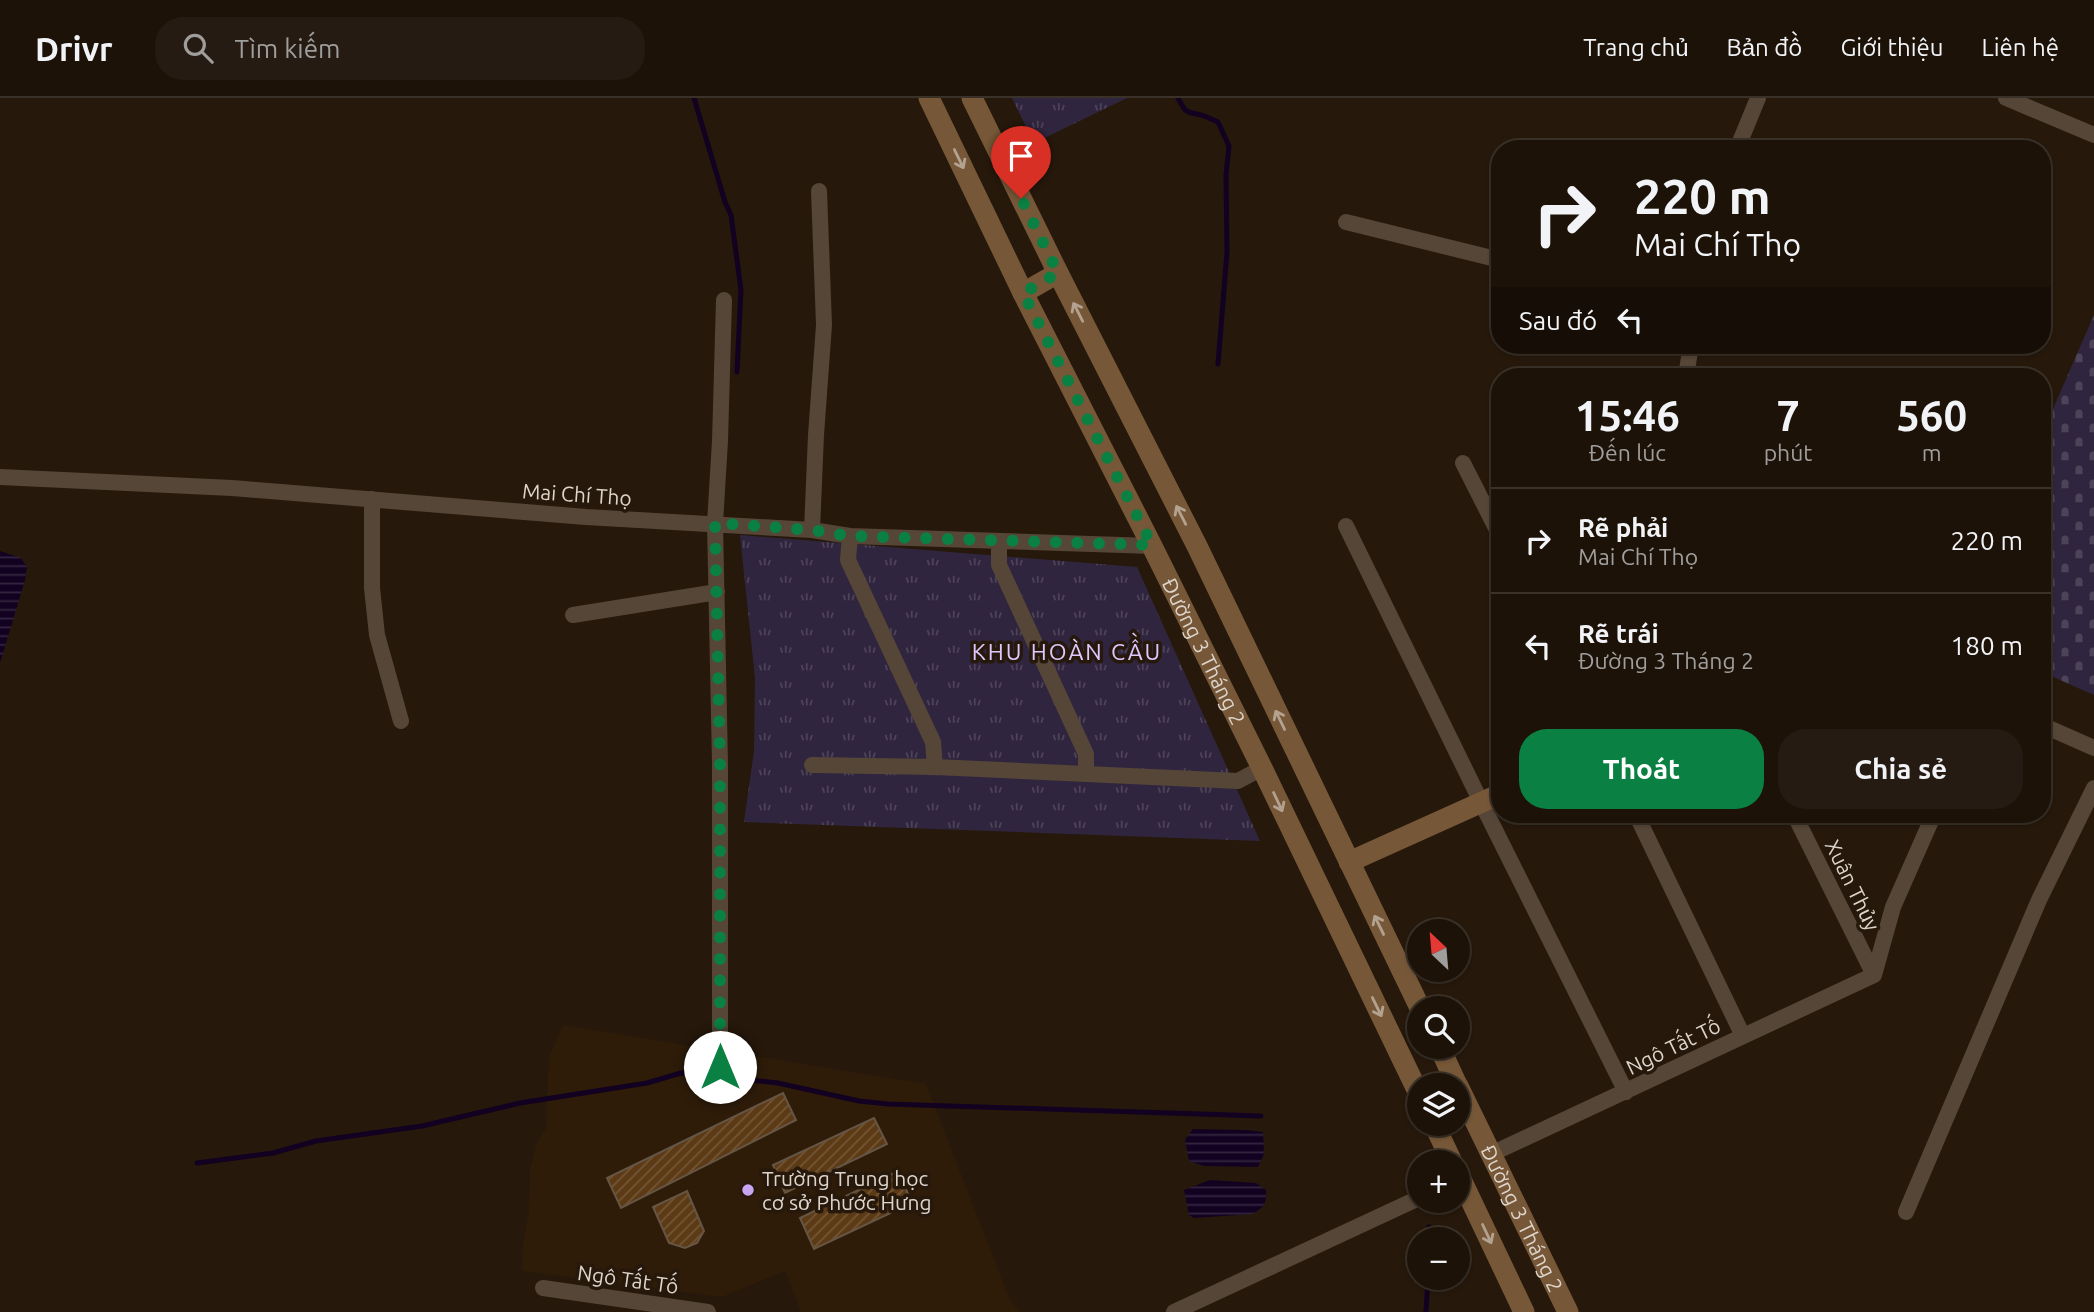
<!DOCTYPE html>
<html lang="vi">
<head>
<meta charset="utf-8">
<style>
	body { margin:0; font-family:Ubuntu,sans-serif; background:#251b12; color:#f1f3f6; height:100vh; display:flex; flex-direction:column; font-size:26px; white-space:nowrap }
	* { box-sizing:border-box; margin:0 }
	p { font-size:23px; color:#a09e9c }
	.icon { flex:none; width:38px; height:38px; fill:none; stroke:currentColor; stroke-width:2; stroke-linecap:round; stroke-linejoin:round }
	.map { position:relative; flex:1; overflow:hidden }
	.details { position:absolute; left:1491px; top:270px; width:560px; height:455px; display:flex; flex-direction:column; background:#1c1208; border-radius:28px; box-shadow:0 2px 5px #0004,0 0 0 2px #3a3229 }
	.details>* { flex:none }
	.guide { position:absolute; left:1491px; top:42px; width:560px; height:214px; border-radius:28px; box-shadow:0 2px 5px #0004,0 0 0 2px #3a3229; background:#1c1208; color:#f1f3f6; overflow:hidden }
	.needle { width:46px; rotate:334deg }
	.tools { position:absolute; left:1407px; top:821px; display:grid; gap:14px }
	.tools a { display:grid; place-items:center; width:63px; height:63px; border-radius:50%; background:#1c1208; box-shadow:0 2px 5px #0004,0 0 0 2px #3a3229; font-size:35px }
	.pin { position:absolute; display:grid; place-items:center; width:60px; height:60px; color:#fff; margin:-72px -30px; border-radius:50% 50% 50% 0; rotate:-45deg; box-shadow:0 0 7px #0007 }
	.pin .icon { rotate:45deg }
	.me { position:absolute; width:77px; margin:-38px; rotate:0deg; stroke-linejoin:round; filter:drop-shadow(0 0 5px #0008) }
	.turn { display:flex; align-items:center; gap:24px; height:147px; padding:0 28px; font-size:32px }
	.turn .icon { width:91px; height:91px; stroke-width:2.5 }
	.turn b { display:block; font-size:49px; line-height:60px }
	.then { display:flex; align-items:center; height:66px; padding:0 28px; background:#0003; gap:14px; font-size:26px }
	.eta { display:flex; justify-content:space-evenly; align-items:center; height:119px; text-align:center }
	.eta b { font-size:42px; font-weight:700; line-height:49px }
	.button { display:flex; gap:14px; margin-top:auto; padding:14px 28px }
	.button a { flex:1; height:80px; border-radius:28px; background:#0b8043; color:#fff; font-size:28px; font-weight:700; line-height:80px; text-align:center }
	.button a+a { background:#251b12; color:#f1f3f6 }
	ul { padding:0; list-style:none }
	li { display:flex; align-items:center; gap:21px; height:105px; padding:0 28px; border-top:2px solid #3a3229 }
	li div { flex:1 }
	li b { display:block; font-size:26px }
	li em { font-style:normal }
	header { display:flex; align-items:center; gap:42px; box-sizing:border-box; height:98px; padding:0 35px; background:#1c1208; border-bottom:2px solid #3a3229 }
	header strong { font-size:33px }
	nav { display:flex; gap:38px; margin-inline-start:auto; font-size:24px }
	.search { width:490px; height:63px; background:#251b12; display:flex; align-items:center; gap:18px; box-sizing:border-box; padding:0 24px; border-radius:28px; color:#a09e9c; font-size:26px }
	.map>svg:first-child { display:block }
	.built { fill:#2e1c09 }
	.grass { fill:url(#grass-tufts) }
	.cemetery { fill:url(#cemetery-stones) }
	.water { fill:url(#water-rules) }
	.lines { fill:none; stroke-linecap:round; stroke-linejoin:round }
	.stream { stroke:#120121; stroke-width:5 }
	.building { fill:url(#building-hatch); stroke:#655545; stroke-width:2 }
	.street { stroke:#564637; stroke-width:16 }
	.secondary { stroke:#765737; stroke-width:21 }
	.oneway { stroke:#b4a290 }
	.route { stroke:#0b8043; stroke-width:12; stroke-dasharray:0 21.6 }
	.poi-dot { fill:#c7a6ef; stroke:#26180b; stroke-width:2.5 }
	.labels { text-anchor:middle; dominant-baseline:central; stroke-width:7; stroke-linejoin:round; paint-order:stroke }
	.street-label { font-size:21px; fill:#ddd4cb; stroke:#26180b }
	.poi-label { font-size:21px; fill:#ddd4cb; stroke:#26180b; text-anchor:start }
	.neighbourhood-label { font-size:23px; letter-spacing:2px; fill:#dfc7ff; stroke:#26180b }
</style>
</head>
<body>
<header>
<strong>Drivr</strong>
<div class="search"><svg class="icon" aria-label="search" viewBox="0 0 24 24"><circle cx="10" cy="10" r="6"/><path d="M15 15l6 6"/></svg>Tìm kiếm</div>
<nav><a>Trang chủ</a><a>Bản đồ</a><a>Giới thiệu</a><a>Liên hệ</a></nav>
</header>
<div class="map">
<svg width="2094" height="1214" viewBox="0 0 2094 1214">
	<defs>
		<pattern id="grass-tufts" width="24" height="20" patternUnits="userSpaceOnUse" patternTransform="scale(1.75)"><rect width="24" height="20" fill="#30253e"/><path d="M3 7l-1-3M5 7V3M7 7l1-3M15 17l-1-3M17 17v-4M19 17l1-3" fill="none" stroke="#4e4459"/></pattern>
		<pattern id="cemetery-stones" width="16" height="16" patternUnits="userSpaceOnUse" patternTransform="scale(1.75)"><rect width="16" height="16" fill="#30253e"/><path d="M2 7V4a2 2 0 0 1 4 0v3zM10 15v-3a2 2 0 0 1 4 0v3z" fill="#4e4459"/></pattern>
		<pattern id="water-rules" width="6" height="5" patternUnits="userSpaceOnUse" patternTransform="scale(1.75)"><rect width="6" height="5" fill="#120121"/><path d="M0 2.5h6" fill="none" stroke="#342540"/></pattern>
		<pattern id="building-hatch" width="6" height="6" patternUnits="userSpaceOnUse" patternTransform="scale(1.75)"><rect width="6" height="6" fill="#5c3a15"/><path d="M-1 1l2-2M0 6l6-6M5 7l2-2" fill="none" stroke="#735636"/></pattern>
	</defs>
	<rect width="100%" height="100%" fill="#26180b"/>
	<path class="built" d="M563 927 926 986 1010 1202 1020 1214H801L785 1173 722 1199 522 1173 523 1145 529 1113 530 1071 537 1044 546 1030 549 959Z"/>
	<path class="grass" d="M1012 0H1127L1034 45Z
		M740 437 1137 469 1260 743 744 724 754 653 755 580Z"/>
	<path class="cemetery" d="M2094 217V597L2042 574V336Z"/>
	<path class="water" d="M0 453 21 460 27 469 25 482 0 565Z
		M1193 1031 1246 1032 1263 1034 1264 1056 1258 1069 1204 1068 1189 1063 1185 1042Z
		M1210 1082 1256 1085 1266 1092C1267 1105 1264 1110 1252 1116L1194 1120 1189 1117 1184 1092Z"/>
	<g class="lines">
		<path class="stream" d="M694 0 725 104 731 117 741 192 737 274
			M1178 0C1186 15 1185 14 1201 17 1206 18 1212 22 1218 24L1229 48 1226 77 1227 154 1218 266
			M197 1065 273 1055 316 1043 422 1028 520 1005 647 985 681 975 778 985 859 1003 888 1006 1261 1018
			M1429 1141V1129
			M1426 1214 1428 1180"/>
	</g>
	<path class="building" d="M783 995 796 1022 621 1110 607 1080Z
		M874 1020 887 1046 785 1095 773 1067Z
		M898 1073 912 1105 814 1151 800 1120Z
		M687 1093 704 1133 697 1145 685 1150 669 1145 653 1109Z"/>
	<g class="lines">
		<path class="street" d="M2006 0 2094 37
			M1737 51 1758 0
			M1346 124 1500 162
			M1686 278 1691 247
			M1463 365 1500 438
			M0 379 232 390 586 419 812 432 850 438 1152 448
			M372 401V490L377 537 401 623
			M1346 428 1482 706 1626 994
			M812 432 816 337 824 227 819 93
			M850 438 848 462 933 644 935 669
			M999 443V467L1086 656V675
			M573 517 717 494
			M2042 627 2094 650
			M812 667 935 669 1238 683 1262 670
			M1636 716 1743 938
			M1794 716 1874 877
			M1874 877 1893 809 1934 716
			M720 969V666L715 425 720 343 724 202
			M1491 1056 1874 877
			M1906 1114 2039 802 2094 690
			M543 1190 708 1214
			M1174 1214 1419 1100"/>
		<g class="secondary">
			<path id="s1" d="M929 0 1023 195 1152 448 1262 670 1419 996"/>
			<path d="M972 0 1058 175 1197 448 1420 910"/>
			<path d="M1023 195 1058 175"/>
			<path d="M1349 764 1500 696"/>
			<path d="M1439 948 1457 987"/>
			<path id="s2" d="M1458 988 1568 1214"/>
			<path d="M1434 1026 1452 1064"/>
			<path d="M1458 1075 1524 1214"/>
		</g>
	</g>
	<defs><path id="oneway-shaft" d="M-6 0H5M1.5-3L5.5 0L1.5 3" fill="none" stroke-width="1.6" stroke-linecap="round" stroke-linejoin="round" transform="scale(1.75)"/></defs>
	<g class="oneway">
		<use href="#oneway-shaft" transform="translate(959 61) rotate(64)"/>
		<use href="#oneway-shaft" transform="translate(1078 214) rotate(-117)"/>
		<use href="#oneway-shaft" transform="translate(1181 417) rotate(-117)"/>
		<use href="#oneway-shaft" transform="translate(1280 622) rotate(-116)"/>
		<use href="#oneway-shaft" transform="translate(1278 704) rotate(65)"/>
		<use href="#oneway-shaft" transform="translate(1379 827) rotate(-116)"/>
		<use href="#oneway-shaft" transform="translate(1377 909) rotate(64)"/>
		<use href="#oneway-shaft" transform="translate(1487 1136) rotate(65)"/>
	</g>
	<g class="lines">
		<path class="route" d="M720 969V666L715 425 812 432 850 438 1152 447 1023 195 1058 175 1021 100"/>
	</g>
	<circle class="poi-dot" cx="748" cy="1092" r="7"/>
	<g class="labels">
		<g class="street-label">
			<text transform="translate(577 396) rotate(4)">Mai Chí Thọ</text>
			<text stroke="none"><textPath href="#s1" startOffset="618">Đường 3 Tháng 2</textPath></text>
			<text transform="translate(1853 787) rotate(64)">Xuân Thủy</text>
			<text transform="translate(1673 948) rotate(-26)">Ngô Tất Tố</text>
			<text stroke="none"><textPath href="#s2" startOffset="147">Đường 3 Tháng 2</textPath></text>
			<text transform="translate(628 1181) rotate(8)">Ngô Tất Tố</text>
		</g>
		<g class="poi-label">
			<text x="762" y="1080">Trường Trung học<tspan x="762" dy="24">cơ sở Phước Hưng</tspan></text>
		</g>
		<g class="neighbourhood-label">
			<text x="1067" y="553">KHU HOÀN CẦU</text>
		</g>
	</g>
</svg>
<div class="tools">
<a><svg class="needle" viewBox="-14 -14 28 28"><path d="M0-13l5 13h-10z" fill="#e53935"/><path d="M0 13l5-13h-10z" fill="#a09e9c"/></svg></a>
<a><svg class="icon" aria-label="search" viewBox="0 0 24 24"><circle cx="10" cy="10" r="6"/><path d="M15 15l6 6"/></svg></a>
<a><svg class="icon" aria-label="layers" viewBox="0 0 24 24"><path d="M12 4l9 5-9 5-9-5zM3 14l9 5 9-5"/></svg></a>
<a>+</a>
<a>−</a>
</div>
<div class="pin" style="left:1021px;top:100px;background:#d93025"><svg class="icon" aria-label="arrive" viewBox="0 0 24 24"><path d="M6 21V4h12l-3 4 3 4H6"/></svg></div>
<svg class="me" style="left:720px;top:969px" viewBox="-20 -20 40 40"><circle r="19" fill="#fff"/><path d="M0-13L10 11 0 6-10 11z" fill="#0b8043"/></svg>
<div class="guide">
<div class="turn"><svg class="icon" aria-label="right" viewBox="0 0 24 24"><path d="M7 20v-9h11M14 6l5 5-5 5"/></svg><div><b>220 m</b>Mai Chí Thọ</div></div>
<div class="then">Sau đó<svg class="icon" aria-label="left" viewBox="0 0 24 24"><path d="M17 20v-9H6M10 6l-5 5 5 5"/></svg></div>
</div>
<section class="details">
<div class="eta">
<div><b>15:46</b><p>Đến lúc</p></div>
<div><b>7</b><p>phút</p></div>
<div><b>560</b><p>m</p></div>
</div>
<ul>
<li><svg class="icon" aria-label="right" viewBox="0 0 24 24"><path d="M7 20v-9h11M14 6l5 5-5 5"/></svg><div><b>Rẽ phải</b><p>Mai Chí Thọ</p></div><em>220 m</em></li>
<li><svg class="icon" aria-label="left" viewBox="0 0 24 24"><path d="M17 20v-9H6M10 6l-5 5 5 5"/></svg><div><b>Rẽ trái</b><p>Đường 3 Tháng 2</p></div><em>180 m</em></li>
</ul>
<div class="button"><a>Thoát</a><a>Chia sẻ</a></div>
</section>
</div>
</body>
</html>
